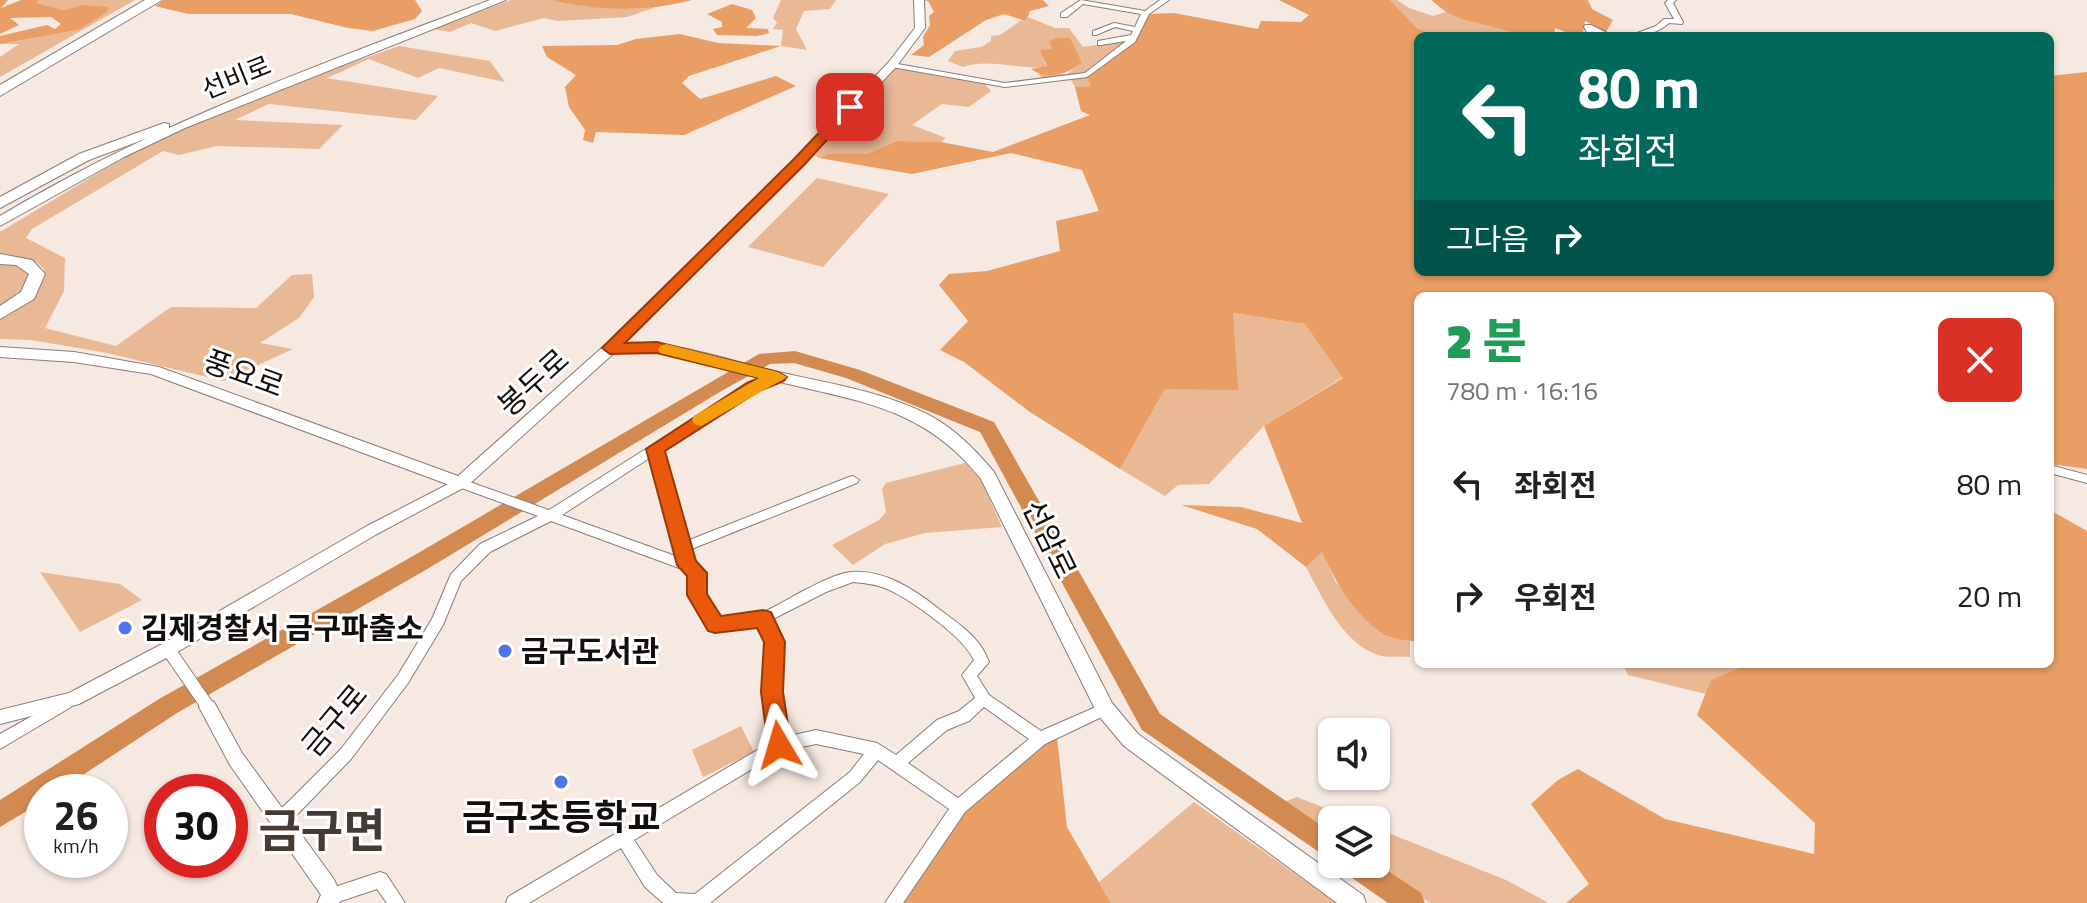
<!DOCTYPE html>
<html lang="ko">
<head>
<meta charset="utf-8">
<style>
	body { margin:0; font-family:"Titillium Web","Noto Sans KR",sans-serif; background:#f6f6f6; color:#202124; height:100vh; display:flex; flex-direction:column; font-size:30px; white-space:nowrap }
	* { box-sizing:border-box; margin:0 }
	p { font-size:26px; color:#757577 }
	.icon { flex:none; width:44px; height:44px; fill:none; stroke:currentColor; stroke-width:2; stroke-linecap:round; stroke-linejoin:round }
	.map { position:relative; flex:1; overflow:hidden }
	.details { position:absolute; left:1414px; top:292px; width:640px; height:376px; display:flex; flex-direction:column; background:#fff; border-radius:12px; box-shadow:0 2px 6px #0004 }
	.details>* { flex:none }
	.guide { position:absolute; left:1414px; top:32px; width:640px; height:244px; border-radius:12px; box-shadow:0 2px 6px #0004; background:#00695c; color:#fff; overflow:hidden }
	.fabs { position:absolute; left:1318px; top:718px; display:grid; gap:16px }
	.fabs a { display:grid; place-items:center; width:72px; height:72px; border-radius:12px; background:#fff; box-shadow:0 2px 6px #0004; font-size:40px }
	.speed { position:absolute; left:24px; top:774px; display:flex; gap:16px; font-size:40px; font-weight:700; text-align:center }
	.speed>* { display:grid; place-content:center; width:104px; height:104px; border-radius:50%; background:#fff; box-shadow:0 2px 6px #0004; line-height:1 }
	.speed small { font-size:20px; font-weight:400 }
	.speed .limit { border:12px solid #d22; background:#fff; color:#111 }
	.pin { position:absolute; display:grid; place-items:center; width:68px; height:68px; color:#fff; margin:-34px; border-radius:16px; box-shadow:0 4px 12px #0006 }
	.me { position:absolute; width:88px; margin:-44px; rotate:353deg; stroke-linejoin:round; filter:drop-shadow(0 0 6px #0008) }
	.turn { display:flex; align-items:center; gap:28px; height:168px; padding:0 32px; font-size:36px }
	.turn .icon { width:104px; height:104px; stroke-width:2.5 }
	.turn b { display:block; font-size:56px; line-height:68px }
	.then { display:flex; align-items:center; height:76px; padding:0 32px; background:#0003; gap:16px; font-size:30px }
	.round { display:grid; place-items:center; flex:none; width:84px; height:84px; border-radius:12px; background:#f6f6f6 }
	.summary { display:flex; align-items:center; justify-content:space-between; height:136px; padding:0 32px }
	h1 { font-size:48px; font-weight:800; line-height:60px; color:#1e9e55 }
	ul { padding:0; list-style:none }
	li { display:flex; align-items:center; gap:24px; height:112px; padding:0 32px }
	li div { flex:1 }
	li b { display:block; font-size:30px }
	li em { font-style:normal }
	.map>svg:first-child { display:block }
	.green { fill:#e9b895 }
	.forest { fill:#e89e64 }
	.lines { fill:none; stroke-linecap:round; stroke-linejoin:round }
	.river { fill:#d38a51; fill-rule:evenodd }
	.minor-casing { stroke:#897e77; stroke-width:2 }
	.tertiary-casing { stroke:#897e77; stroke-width:2 }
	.secondary-casing { stroke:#897e77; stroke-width:2 }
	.primary-casing { stroke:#897e77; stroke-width:2 }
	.trunk-casing { stroke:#897e77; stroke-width:2 }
	.motorway-casing { stroke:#897e77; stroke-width:2 }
	.minor { fill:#fff; fill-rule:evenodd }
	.tertiary { fill:#fff; fill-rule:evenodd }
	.secondary { fill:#fff; fill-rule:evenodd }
	.primary { fill:#fff; fill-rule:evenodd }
	.trunk { fill:#fff; fill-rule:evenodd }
	.motorway { fill:#fff; fill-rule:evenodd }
	.route { fill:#ea580c; stroke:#983908; stroke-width:2 }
	.slow { fill:#f59e0b }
	.poi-dot { fill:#5074e8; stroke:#fff; stroke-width:3 }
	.labels { text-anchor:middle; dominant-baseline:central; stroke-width:6; stroke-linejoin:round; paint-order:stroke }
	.far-street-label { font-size:26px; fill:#120e0c; stroke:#fff }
	.street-label { font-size:30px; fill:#120e0c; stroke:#fff }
	.poi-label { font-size:30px; font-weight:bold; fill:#120e0c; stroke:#fff; text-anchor:start }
	.near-poi-label { font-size:36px; font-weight:bold; fill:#120e0c; stroke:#fff }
	.near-district-label { font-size:46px; font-weight:bold; fill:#443b34; stroke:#fff }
</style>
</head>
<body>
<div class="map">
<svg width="2087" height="903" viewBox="0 0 2087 903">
	<rect width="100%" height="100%" fill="#f5e9e1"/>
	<path class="green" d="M39 0H135L0 77V57L19 44H0L78 30 90 20 82 5 64 10 35 3Z
		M511 0H552L588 7 659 6 627 17 558 21 544 18 495 31 471 23 450 32 434 29Z
		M781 0H836L830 9 804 11 796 29 807 50 781 46 783 30 773 29 777 23 773 18Z
		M1390 0H1397L1409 8 1433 16 1446 12 1478 23 1538 36H1433L1417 28Z
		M1028 17 1055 28H1069L1083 47 1129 40 1112 61 1088 77 1091 86 1075 87 1071 80 1046 81 1038 74H1067L1082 63 1054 49 1044 61 1047 67C1020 70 990 58 963 67L948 61 955 51 981 47 991 41V36L1000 35 1022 20 1026 21Z
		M399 46 490 61 505 82 439 68 418 78 369 59 327 78 438 96 416 120 269 104 235 120 343 125 319 149 217 146 179 155 163 151 32 229 26 238 65 258 64 291 45 328 116 346 171 307 256 308 292 275 312 274 314 297 299 318 260 343 293 349 224 381 107 353 31 340 0 339V317C22 305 40 296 44 269L36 262 0 257V232L143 146 283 87Z
		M893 68 985 84 991 91 969 107 942 104 912 125 946 138 941 142 897 141 867 154H827L819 158 815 155Z
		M817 178 889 194 823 267 748 247Z
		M0 262 14 263 31 277 28 287 0 310Z
		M1232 313 1305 324 1343 377 1264 426 1209 484 1178 485 1165 496 1120 469 1165 389Z
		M965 463 980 478 1002 527 925 533 885 544 853 565 832 545 879 520 886 512 882 489 886 483Z
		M1322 551 1335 581 1389 637 1410 640V657C1401 656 1387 658 1378 655 1343 644 1322 597 1306 567Z
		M40 572 120 584 142 600 80 632Z
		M1623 664H1750V666L1711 680 1706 694 1628 675Z
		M741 726 754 752 703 777 692 750Z
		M1297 797 1355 820H1332V839L1278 804Z
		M1194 802 1336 903H1111L1099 882Z
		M1376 828 1506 880 1549 903H1430L1370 864H1376Z"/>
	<path class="forest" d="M0 0H8L1 8 21 0H39L36 3 64 10 82 5 108 7V11L78 30 0 44V36L47 25 55 29 61 24 51 17 10 18 19 25 0 34Z
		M164 0H415L422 11 415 19 373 31 348 28 291 14H188L155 6Z
		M552 0H692C649 12 594 11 552 0Z
		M923 0H1043L1049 6 1030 11 1026 21 1004 14 986 20 929 57 911 55 924 45 923 37 930 25 929 16 934 12 928 1Z
		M1279 0H1390L1417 28 1433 36H1418V272H2050V76L2087 72V469L2050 464V296H1418V642C1409 640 1396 640 1387 636 1356 618 1336 583 1322 552L1306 567 1257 529 1181 505 1241 507 1302 523 1264 426 1343 378 1305 324 1233 313 1238 390 1165 389 1120 469 1030 412 964 362 940 350 968 321 939 285 949 274 987 271 1060 251 1056 221 1099 211 1082 170 1011 153 912 174 819 158 827 154H867L897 141 941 142 993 152 1090 115 1081 111 1075 87 1091 86 1087 77C1112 61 1137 41 1148 14L1174 13 1258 29 1261 21 1301 22 1309 15Z
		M1431 0H1588L1592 9 1613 20 1606 32 1585 21 1583 32 1568 33 1555 28 1554 36 1517 33 1518 36H1512L1509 31 1465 20 1446 12Z
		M732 4 752 10 756 18 746 28 768 29 769 33 757 36 717 35 713 29 722 27V22L707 14Z
		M680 34 718 43 781 46 689 76 682 83 700 99 776 76 796 86 684 135 596 132 593 143 583 140 585 130 569 107 565 87 576 75 547 57 542 46 617 45 636 39Z
		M1055 38H1070L1082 63C1068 74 1046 81 1031 69L1047 66 1040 50 1053 49 1049 42Z
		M2050 510 2087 531V903H1566L1589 884 1531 804 1558 780 1578 769 1665 819 1814 854 1815 823 1697 715 1711 680 1750 664H2050Z
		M1057 737 1067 827 1111 903H898L962 813 1029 755Z"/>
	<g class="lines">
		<path class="river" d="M795 351 860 370 994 422 1160 714 1332 833V861L1142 730 980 432 846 378 794 363 770 364 718 393 429 568 177 713 57 792H42V802L0 827V800L159 699 413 556 759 354Z
			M1376 863 1421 893 1425 903H1388L1345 873 1341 864Z"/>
		<g class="minor-casing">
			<path id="minor" d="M1081 0 1145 11 1160 0H1169L1149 14 1135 42 1087 77 1005 87 892 67 888 65 892 63 1005 83 1085 73 1126 41 1101 45H1098V41L1131 35 1133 31 1115 27 1096 35H1093V31L1114 23 1135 27 1141 14 1083 4 1067 17H1061V13Z
				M1668 0H1676L1673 3 1683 22 1682 24 1669 23C1658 33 1644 36 1629 36L1656 26 1664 19H1674L1665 3Z
				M1585 25H1591L1613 36H1602L1595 33 1597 36H1589L1584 27Z
				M778 373 784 377 782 380 757 390 661 451 687 541 849 477 853 476 859 480 857 483 689 550 693 562 704 573V594L719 619C732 617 748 617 761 613 776 607 791 597 805 590 819 583 835 574 851 572 884 569 915 590 939 609 960 625 980 637 989 662L977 676 989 695 1041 731 1105 703 1110 705 1112 709 1110 713 1045 744 965 812 903 903H885L949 809 878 760 860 782 710 903H663L645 887 621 848 529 903H506L508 897 771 742 765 692 768 642 759 624 715 631 710 629 690 595V575L682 569 551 521 490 552 461 581 443 625 408 683 351 759 287 825 281 827 275 825 273 820 275 815 341 749 398 675 432 619 451 574 480 544 538 516 456 486 454 483 456 480H464L549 510 749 384ZM651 457 678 557 562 515ZM853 582C864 583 874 584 885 588 909 598 964 637 974 660L962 675 975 698 959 711 937 720 896 755 877 743 816 730 785 737 779 692 782 642 771 620 826 592ZM984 707 1029 739 958 798 908 763 947 730 969 721ZM816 744 864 754 850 772 695 894 676 893 657 875 634 840 782 751Z
				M2050 465 2087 475V483L2050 473Z
				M168 643 173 645 213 703 215 707 213 711 208 713 203 711 163 653 161 649 163 645Z
				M66 697 71 699 73 703 71 707 0 749V734Z
				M380 872 386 874 405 903H387L377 889 335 903 326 902 324 896 326 890Z"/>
		</g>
		<g class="tertiary-casing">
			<path id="tertiary" d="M460 478 465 479 467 483 465 487 377 534 174 654 79 704 0 724V710L69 693 162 644 367 526Z
				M208 700 214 702 242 753 333 878 342 896 339 903H317L321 895 319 892 230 765 199 707 202 702Z"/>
		</g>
		<g class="secondary-casing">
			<path id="secondary" d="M914 0H924L925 28 896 67 803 165 624 343C677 341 727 360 778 372 828 383 879 391 925 413 953 427 974 448 994 472L1112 703 1138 734 1363 895 1366 903H1337L1124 746 1098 715 981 479C924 407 860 402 776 381 742 373 708 363 674 355L647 352 614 353 466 487 460 489 151 374 74 362 0 357V347L74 352 159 367 458 476 605 345 795 159 888 63 915 28Z"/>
		</g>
		<g class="primary-casing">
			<path id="primary" d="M490 0H506L185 128 124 157 0 226V216C154 123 322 64 490 0Z"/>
		</g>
		<g class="trunk-casing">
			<path id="trunk" d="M164 123 169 124V130L89 160 0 208V197L79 154Z
				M0 254 32 260 45 274 34 299 0 319V306L21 292 29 274 16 265 0 264Z"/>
		</g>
		<g class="motorway-casing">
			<path id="motorway" d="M145 0H162L0 96V85Z"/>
		</g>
		<use href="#minor" class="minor"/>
		<use href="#tertiary" class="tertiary"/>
		<use href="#secondary" class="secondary"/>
		<use href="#primary" class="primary"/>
		<use href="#trunk" class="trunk"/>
		<use href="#motorway" class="motorway"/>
	</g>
	<path class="route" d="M846 104 857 107 804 165 625 343 657 342 778 372 787 377 784 381 759 391 665 451 696 561 707 573V594L721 616 763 610 771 612 785 642 783 692 791 745 787 753 779 755 771 753 768 745 761 692 764 642 757 628 715 633 708 631 687 595V576L677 565 646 449 747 383 759 378 657 353 610 354 602 348 794 159Z"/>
	<path class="slow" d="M666 344 778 372 787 377 701 426 694 424 692 420 694 416 759 378 660 353 658 350 660 346Z"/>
	<g class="poi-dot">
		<circle cx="125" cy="628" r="8"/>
		<circle cx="505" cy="651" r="8"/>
		<circle cx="561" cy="782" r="8"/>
	</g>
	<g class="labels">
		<g class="far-street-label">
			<text transform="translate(236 77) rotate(-22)">선비로</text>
		</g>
		<g class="street-label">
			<text transform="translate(244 373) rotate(20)">풍요로</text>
			<text transform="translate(533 382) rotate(-42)">봉두로</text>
			<text transform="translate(1050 539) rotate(64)">선암로</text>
			<text transform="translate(334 720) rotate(-50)">금구로</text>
		</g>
		<g class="poi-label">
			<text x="141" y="628">김제경찰서 금구파출소</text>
			<text x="521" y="651">금구도서관</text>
		</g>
		<g class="near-poi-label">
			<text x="561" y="816">금구초등학교</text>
		</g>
		<g class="near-district-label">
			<text x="322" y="830">금구면</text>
		</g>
	</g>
</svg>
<div class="fabs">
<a><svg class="icon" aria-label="sound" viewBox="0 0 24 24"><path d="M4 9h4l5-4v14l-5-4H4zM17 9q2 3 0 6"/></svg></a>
<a><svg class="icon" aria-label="layers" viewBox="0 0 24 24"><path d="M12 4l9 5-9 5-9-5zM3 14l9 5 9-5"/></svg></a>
</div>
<div class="speed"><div>26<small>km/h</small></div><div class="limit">30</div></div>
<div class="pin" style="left:850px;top:107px;background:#d93025"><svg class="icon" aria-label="arrive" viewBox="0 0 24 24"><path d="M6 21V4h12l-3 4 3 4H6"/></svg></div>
<svg class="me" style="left:779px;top:745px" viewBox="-20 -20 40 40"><path d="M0-17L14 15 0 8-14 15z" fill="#ea580c" stroke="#fff" stroke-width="4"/></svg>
<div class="guide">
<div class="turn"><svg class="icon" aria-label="left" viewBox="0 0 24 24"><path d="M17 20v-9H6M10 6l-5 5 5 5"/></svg><div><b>80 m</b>좌회전</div></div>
<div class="then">그다음<svg class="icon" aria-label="right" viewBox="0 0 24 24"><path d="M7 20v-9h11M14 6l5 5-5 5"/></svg></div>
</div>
<section class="details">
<div class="summary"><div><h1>2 분</h1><p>780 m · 16:16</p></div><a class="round" style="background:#d93025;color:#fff"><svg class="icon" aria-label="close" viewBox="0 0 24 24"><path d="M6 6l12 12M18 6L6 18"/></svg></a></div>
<ul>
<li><svg class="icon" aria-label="left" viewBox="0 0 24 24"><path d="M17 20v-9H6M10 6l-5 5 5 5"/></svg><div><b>좌회전</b></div><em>80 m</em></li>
<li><svg class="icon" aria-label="right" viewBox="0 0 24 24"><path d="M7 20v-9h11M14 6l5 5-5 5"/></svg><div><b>우회전</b></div><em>20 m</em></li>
</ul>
</section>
</div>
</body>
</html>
